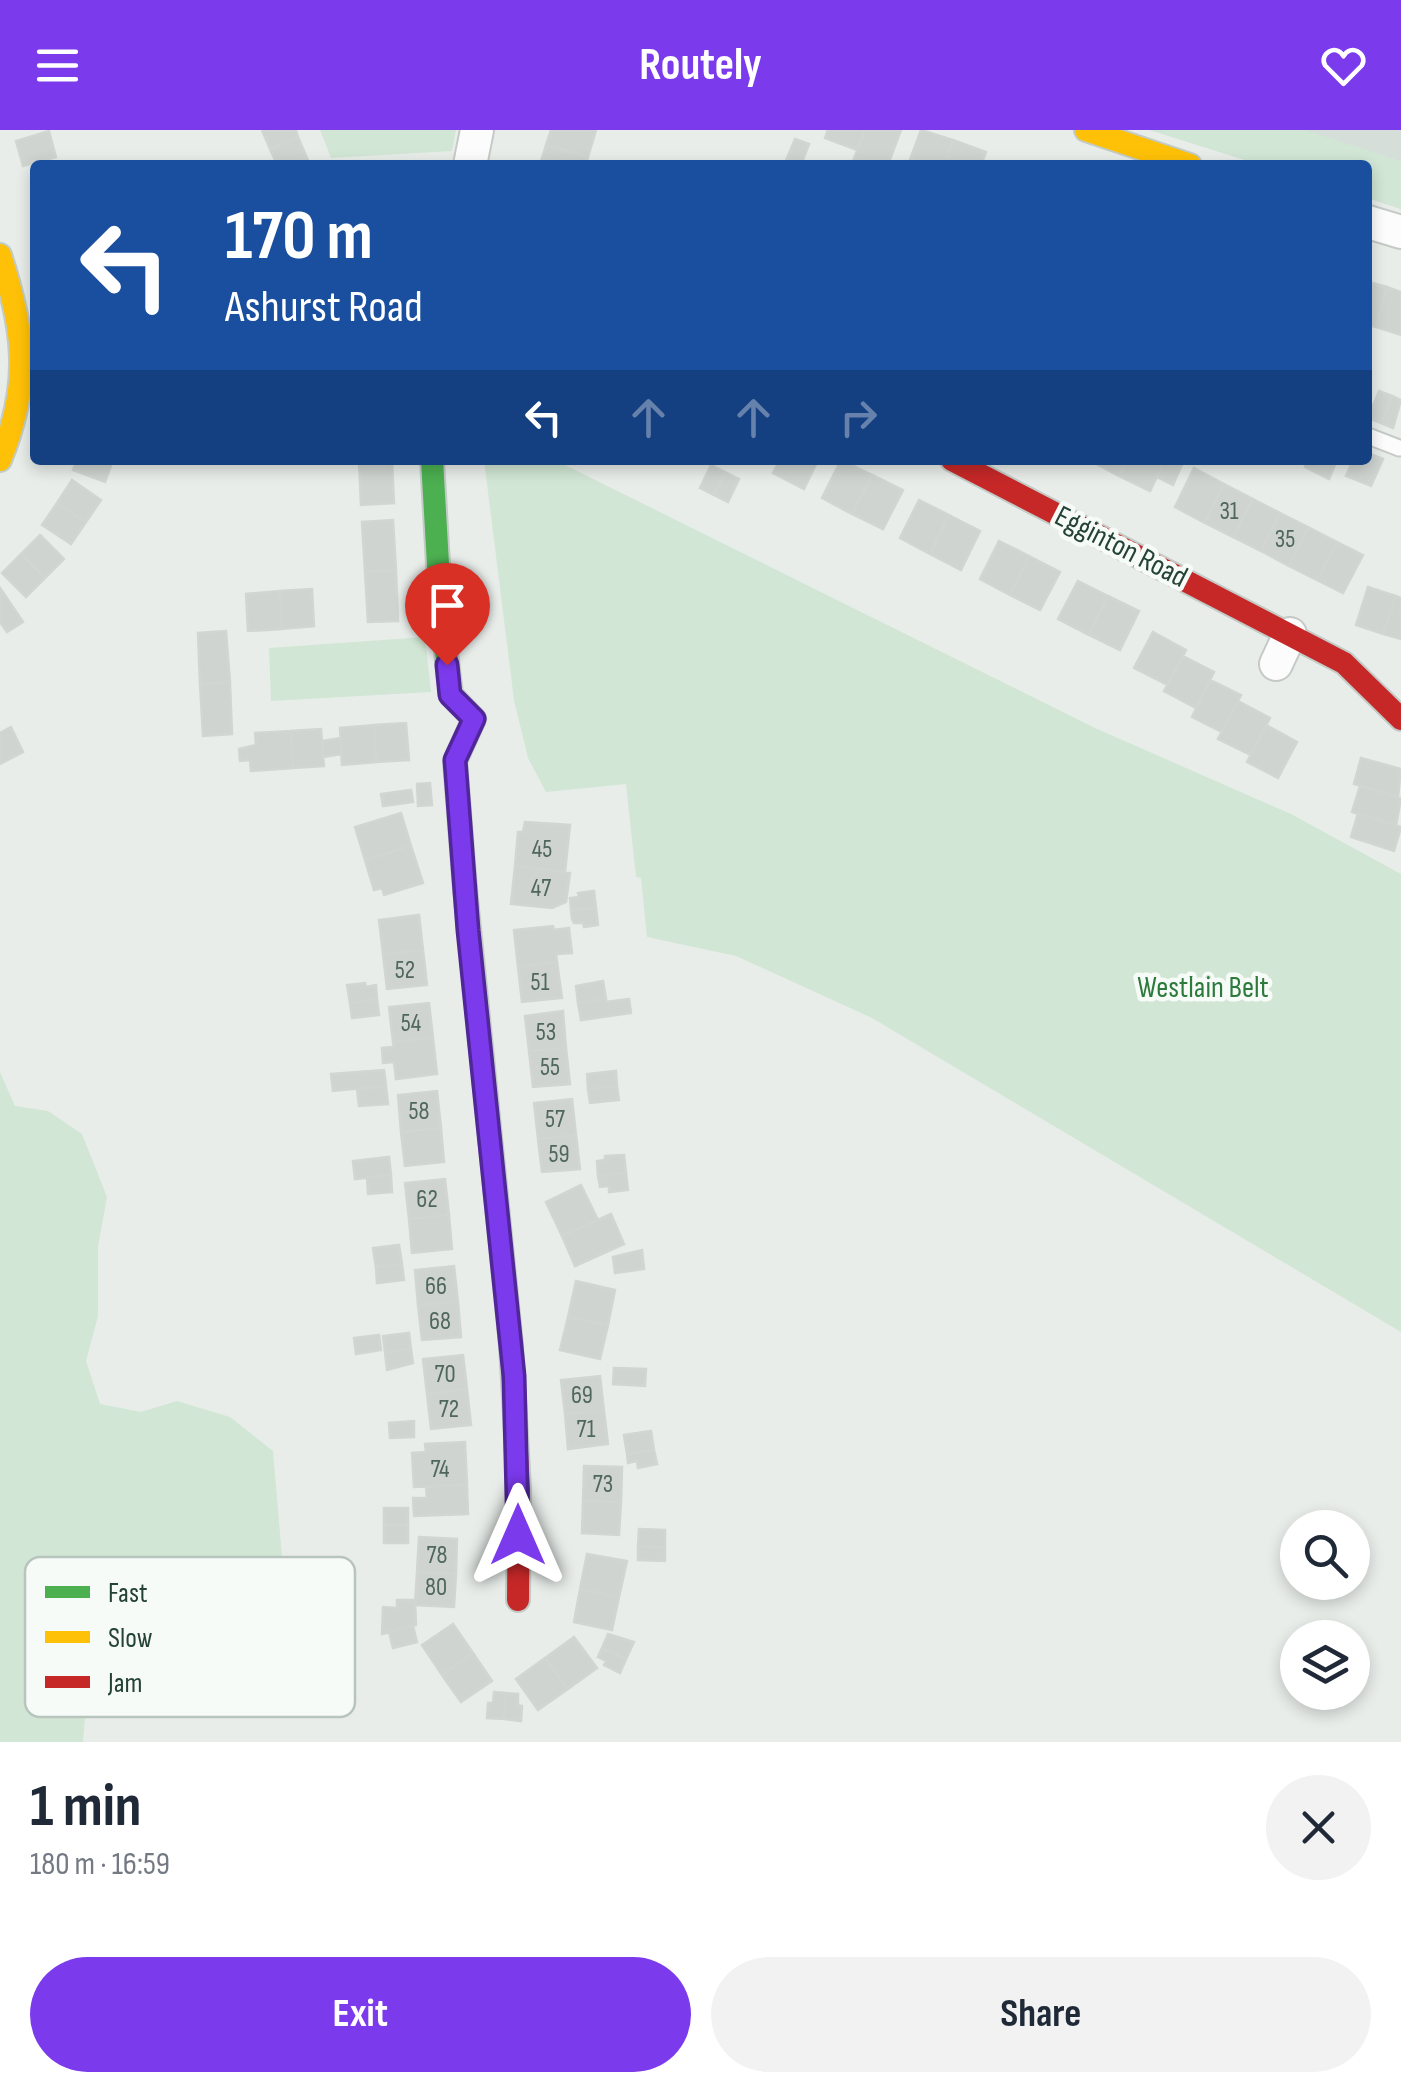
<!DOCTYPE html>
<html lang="en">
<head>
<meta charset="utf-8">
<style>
	body { margin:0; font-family:"Sofia Sans Condensed",sans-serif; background:#f2f2f3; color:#1f2937; height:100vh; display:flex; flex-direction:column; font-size:38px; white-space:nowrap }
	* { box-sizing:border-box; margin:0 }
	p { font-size:32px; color:#747a83 }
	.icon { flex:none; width:55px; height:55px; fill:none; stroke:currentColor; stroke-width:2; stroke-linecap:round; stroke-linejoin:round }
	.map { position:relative; height:1612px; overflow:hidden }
	.drawer { display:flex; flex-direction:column; background:#fff; flex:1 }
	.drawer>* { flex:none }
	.banner { position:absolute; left:30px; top:30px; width:1342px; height:305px; border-radius:10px; box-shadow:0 5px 15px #0003; background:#1a4fa0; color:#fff; overflow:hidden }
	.fabs { position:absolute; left:1280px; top:1380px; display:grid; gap:20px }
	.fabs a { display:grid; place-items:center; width:90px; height:90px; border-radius:50%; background:#fff; box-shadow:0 5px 15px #0003; font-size:50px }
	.pin { position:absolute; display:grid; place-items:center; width:85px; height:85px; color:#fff; margin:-102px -42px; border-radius:50% 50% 50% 0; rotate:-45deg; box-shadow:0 0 10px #0007 }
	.pin .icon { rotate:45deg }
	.me { position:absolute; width:110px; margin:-55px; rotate:0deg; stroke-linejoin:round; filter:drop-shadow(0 0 8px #0008) }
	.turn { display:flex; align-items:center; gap:35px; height:210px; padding:0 30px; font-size:45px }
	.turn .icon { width:130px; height:130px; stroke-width:2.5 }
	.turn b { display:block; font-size:70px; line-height:85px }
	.lanes { display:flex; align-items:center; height:95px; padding:0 30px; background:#0003; justify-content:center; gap:50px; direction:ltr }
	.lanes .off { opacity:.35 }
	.round { display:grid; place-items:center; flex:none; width:105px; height:105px; border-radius:52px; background:#f2f2f3 }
	.overview { display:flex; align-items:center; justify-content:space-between; height:170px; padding:0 30px }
	h1 { font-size:60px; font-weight:700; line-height:75px }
	.primary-button { display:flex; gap:20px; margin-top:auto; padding:20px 30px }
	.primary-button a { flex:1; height:115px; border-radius:60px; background:#7c3aed; color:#fff; font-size:40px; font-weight:700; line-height:115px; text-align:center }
	.primary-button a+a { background:#f2f2f3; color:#1f2937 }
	header { display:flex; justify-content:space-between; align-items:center; height:130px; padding:0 30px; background:#7c3aed; color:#fff; font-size:45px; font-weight:700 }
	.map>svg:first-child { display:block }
	.built { fill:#d6ded9 }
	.green { fill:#d1e6d4 }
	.building { fill:#cfd4d1; stroke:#d1d6d3; stroke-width:2.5 }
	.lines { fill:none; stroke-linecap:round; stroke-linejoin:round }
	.lane-casing { stroke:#c5cac7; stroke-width:19 }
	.street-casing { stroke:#c5cac7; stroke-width:36 }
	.fast-casing { stroke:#c3cbc7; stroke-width:26 }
	.slow-casing { stroke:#c3cbc7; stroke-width:26 }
	.jam-casing { stroke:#c3cbc7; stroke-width:26 }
	.lane { stroke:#fcfcfc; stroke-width:15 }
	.street { stroke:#fcfcfc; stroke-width:32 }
	.fast { stroke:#4caf50; stroke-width:22 }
	.slow { stroke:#ffc107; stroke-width:22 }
	.jam { stroke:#c62828; stroke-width:22 }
	.route-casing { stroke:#51269a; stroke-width:25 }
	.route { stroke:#7c3aed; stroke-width:18 }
	.labels { text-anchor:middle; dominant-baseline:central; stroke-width:9; stroke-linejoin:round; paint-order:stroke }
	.number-label { font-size:25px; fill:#50675d }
	.street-label { font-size:30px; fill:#244235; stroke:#f7fbf8 }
	.park-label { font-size:30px; fill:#2d7a3d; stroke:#f7fbf8 }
	.key { fill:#f7fbf8; stroke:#b8c4be; stroke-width:2.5 }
	.key-label { font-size:28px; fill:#244235 }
</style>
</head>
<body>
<header><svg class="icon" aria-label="menu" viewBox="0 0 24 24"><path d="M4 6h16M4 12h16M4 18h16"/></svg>Routely<svg class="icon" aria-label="heart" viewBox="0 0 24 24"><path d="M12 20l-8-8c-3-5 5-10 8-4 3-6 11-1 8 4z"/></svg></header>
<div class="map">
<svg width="1401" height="1612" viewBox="0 0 1401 1612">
	<rect width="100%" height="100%" fill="#e8edea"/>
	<path class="built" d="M1150 0H1401V79L1368 68V35H1261Z"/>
	<path class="green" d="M320 0H456L452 21 331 28Z
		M1150 0H1305L1401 31V79L1368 68V35H1261Z
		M484 330H555L1095 598 1291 684 1401 744V1202L872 888 736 826 647 807 641 748 636 747 626 654 546 662 528 628 514 570Z
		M425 507 431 562 271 571 269 518Z
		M0 942 15 976 48 981 82 1004 107 1067 98 1117V1186L86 1231 100 1274 141 1282 177 1271 230 1287 273 1321 282 1427 245 1490 174 1543 125 1546 87 1561 83 1612H0Z"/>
	<path class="building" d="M262 0H296L298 7 270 19Z
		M551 0H596L588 27 546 15Z
		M828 0H865L857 20 825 8Z
		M865 0H901L889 32 884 31 883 35 852 34Z
		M921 0 953 10 944 35H908Z
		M49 1 56 27 23 36 16 11Z
		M298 7 310 35H277L270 19Z
		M795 9 809 14 801 35 785 33Z
		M953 10 986 22 981 35H944Z
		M546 15 588 27 586 35H540Z
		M1368 152 1387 157 1376 197 1368 195Z
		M1387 157 1401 162V205L1376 197Z
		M1379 261 1392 266 1381 293 1368 288Z
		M1392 266 1401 270 1393 298 1381 293Z
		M1370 324 1383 329 1371 356 1359 351Z
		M77 330H113L105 352 73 340Z
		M359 330H392L394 373 361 375Z
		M780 330H818L804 359 773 343Z
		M841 330 872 345 852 384 822 368Z
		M1089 330H1127L1119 346Z
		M1127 330H1165L1150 361 1119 346Z
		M1165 330H1184L1173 355 1157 347Z
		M1308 330H1337L1329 349 1305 337Z
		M1353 330H1367L1359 351 1346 346Z
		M711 335 725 342 714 365 700 358Z
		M1194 338 1224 354 1205 393 1175 377Z
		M725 342 739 349 728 372 714 365Z
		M872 345 903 360 883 399 852 384Z
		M72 350 101 370 86 392 57 373Z
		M1224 354 1253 369 1233 407 1205 393Z
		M1253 369 1280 383 1261 421 1233 407Z
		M919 370 949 385 930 424 900 408Z
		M57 373 86 392 71 414 42 395Z
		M1280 383 1308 397 1289 436 1261 421Z
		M949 385 980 401 961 440 930 424Z
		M393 390 396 440 365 442 362 392Z
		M1308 397 1337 412 1317 450 1289 436Z
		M40 405 64 429 45 448 21 424Z
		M999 411 1029 426 1010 465 980 449Z
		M1337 412 1363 425 1343 463 1317 450Z
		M21 424 45 448 26 467 2 443Z
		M1029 426 1060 442 1040 480 1010 465Z
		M396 440 398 491 368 492 365 442Z
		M1078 451 1108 466 1089 505 1058 489Z
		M1368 457 1396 466 1383 504 1356 495Z
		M0 458 23 492 7 502 0 492Z
		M312 459 314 496 282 499 280 461Z
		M280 461 282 499 248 501 246 464Z
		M1108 466 1139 481 1120 520 1089 505Z
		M1396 466 1401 468V509L1383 504Z
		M226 501 230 552 200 554 198 503Z
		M1153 502 1186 520 1168 555 1134 538Z
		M1183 526 1214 542 1196 578 1164 561Z
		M1210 550 1241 565 1222 602 1192 587Z
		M230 552 232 604 203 606 200 554Z
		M1238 571 1270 588 1251 625 1218 609Z
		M406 593 409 630 376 632 374 595Z
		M374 595 376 632 342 635 340 598Z
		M1266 595 1297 612 1278 648 1247 632Z
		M11 597 23 622 0 634V603Z
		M321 599 324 636 293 638 291 601Z
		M291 601 293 638 251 641 250 630 240 631 239 619 256 615 255 603Z
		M341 608 342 624 323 627 322 611Z
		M1361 628 1401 639 1398 667 1354 654Z
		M430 653 432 675 418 676 417 654Z
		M1360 656 1401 668 1396 696 1352 682Z
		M411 660 413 672 383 676 381 664Z
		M401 683 411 716 365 730 355 697Z
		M1358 683 1401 697 1394 721 1351 707Z
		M525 692 570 695 565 742 515 736 518 702H523Z
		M411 716 423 753 384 765 382 758 374 760 365 730Z
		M515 736 570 743 566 772 552 778 511 774Z
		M594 761 596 778 571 780 570 768 579 767 578 763Z
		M596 778 598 795 584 797 583 793H574L572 789 571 780Z
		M419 785 423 820 383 824 379 790Z
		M553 796 554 800 569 798 572 823 556 824 557 832 518 837 514 800Z
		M423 820 427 855 387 859 383 824Z
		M557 832 562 868 522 872 518 837Z
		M603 851 606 869 578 873 576 856Z
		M365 853 366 857 376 855 377 869 350 873 347 855Z
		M377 869 379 885 352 888 350 873Z
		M606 869V872L629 869 631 883 581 890 578 873Z
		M429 873 433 908 393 912 389 877Z
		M563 881 566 918 529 921 525 886Z
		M433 908 437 944 396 949 394 932 383 933 382 918 394 917 393 912Z
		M566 918 570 954 533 957 529 921Z
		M384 940 386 956 333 961 331 944Z
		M616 941 617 956 588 959 587 944Z
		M386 956 388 974 359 976 357 959Z
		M617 956 619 970 590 973 588 959Z
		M437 961 441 998 401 1002 398 965Z
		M572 969 576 1005 538 1009 534 973Z
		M441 998 444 1032 405 1036 401 1002Z
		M576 1005 580 1039 542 1042 538 1009Z
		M624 1025 626 1043 598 1046 597 1031 605 1030V1026Z
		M389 1027 391 1045 355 1049 353 1031Z
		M626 1043 628 1060 609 1062V1056L600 1057 598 1046Z
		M391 1045 392 1062 368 1064 367 1047Z
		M445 1049 449 1085 409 1089 405 1053Z
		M581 1055 598 1090 562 1106 546 1072Z
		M611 1084 624 1114 575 1136 562 1106Z
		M449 1085 452 1119 412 1123 409 1089Z
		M399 1115 402 1134 376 1137 373 1118Z
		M642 1120 644 1139 615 1143 613 1127Z
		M402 1134 404 1150 377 1153 376 1137Z
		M454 1136 458 1172 418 1175 415 1140Z
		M576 1151 615 1160 608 1195 568 1187Z
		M458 1172 461 1207 422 1210 418 1175Z
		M568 1187 608 1195 600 1229 560 1220Z
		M409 1203 411 1219 385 1222 383 1206Z
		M379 1205 381 1220 356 1224 354 1208Z
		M411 1219 413 1233 387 1240 385 1222Z
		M463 1225 467 1259 427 1264 423 1229Z
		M614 1238 646 1239 645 1256 613 1254Z
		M600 1246 604 1281 565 1284 561 1250Z
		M467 1259 471 1295 431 1299 427 1264Z
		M604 1281 608 1314 568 1319 565 1284Z
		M414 1291V1307L390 1308 389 1293Z
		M651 1301 654 1320 627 1324 624 1305Z
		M465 1312 467 1355 414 1357 412 1323 426 1322 425 1314Z
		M654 1320 657 1334 638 1338 637 1331 628 1333 627 1324Z
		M584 1336 622 1337 621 1372 583 1371Z
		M467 1355 468 1384 414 1386 413 1368H427L426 1357Z
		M583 1371 621 1372 619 1405 582 1403Z
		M384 1378H408V1395H384Z
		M384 1395H408V1413H384Z
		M639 1399 665 1400V1418L638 1416Z
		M419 1407 457 1409 456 1444 417 1442Z
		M638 1416 665 1418V1431L638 1430Z
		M587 1424 627 1431 619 1467 580 1459Z
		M417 1442 456 1444 454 1477 415 1475Z
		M580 1459 619 1467 612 1500 574 1492Z
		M397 1470H415L416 1495 382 1504 383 1477 397 1478Z
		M453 1494 473 1523 442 1545 422 1515Z
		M413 1496 417 1512 393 1518 389 1502Z
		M608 1504 634 1512 626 1529 602 1518Z
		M574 1507 597 1538 568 1559 545 1528Z
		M602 1518 626 1529 620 1543 604 1535 606 1531 598 1527Z
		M473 1523 492 1551 461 1572 442 1545Z
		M545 1528 568 1559 538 1580 516 1549Z
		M494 1562 506 1563 504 1589 487 1588 488 1573H493Z
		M506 1563 518 1564V1575L522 1576 521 1591 504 1589Z"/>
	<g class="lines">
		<g class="lane-casing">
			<path id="lane" d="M1368 306 1399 318"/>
		</g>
		<g class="street-casing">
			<path id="street" d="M470 35 477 0
				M1368 92 1401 102
				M1276 534 1290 504"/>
		</g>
		<g class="fast-casing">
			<path id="fast" d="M432 330 440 469 451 565 474 589 455 631 465 759"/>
		</g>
		<g class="slow-casing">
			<path id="slow" d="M1086 0 1190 35
				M0 125C25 201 31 255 0 330
				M465 759 511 1215"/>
		</g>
		<g class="jam-casing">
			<path id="jam" d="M952 330 1344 533 1401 589
				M511 1215 519 1359 518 1470"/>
		</g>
		<use href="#lane" class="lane"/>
		<use href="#street" class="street"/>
		<use href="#fast" class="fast"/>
		<use href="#slow" class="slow"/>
		<use href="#jam" class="jam"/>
	</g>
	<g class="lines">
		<g class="route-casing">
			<path id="route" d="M447 535 450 565 474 589 455 630 468 800 514 1246 518 1405"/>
		</g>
		<use href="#route" class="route"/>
	</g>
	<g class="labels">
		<g class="number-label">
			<text x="1229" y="381">31</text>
			<text x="1285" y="409">35</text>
			<text x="542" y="719">45</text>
			<text x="541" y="758">47</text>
			<text x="405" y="840">52</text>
			<text x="540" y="852">51</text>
			<text x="411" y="893">54</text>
			<text x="546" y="902">53</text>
			<text x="550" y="937">55</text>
			<text x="419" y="981">58</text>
			<text x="555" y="989">57</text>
			<text x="559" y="1024">59</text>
			<text x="427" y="1069">62</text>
			<text x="436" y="1156">66</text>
			<text x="440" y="1191">68</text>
			<text x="445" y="1244">70</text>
			<text x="582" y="1265">69</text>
			<text x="449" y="1279">72</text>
			<text x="586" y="1299">71</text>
			<text x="440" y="1339">74</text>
			<text x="603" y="1354">73</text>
			<text x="437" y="1425">78</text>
			<text x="436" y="1457">80</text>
		</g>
		<g class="street-label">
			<text transform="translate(1121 417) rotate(27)">Egginton Road</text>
		</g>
		<g class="park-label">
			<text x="1203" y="858">Westlain Belt</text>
		</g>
	</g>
	<rect x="25" y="1427" width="330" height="160" rx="15" class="key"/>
	<rect x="45" y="1456" width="45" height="12" fill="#4caf50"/>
	<rect x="45" y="1501" width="45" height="12" fill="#ffc107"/>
	<rect x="45" y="1546" width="45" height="12" fill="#c62828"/>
	<g class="key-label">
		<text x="108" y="1472">Fast</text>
		<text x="108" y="1517">Slow</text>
		<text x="108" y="1562">Jam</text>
	</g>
</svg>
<div class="fabs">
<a><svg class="icon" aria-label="search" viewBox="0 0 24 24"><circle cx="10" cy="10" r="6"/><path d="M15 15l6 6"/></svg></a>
<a><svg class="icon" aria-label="layers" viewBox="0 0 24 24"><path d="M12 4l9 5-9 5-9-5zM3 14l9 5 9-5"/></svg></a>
</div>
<div class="pin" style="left:447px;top:535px;background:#d93025"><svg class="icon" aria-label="arrive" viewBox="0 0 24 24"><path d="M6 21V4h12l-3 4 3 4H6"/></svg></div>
<svg class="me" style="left:518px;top:1405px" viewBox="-20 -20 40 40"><path d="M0-17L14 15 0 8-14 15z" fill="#7c3aed" stroke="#fff" stroke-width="4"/></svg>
<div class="banner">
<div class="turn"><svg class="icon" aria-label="left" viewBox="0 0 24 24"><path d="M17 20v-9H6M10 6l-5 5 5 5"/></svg><div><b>170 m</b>Ashurst Road</div></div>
<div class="lanes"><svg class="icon" aria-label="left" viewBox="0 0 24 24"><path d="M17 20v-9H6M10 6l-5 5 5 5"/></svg><svg class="icon off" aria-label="ahead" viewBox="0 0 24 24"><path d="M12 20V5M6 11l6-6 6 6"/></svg><svg class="icon off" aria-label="ahead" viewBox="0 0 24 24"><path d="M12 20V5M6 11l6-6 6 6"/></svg><svg class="icon off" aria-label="right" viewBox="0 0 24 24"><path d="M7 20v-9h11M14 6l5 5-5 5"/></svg></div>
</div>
</div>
<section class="drawer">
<div class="overview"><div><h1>1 min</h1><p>180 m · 16:59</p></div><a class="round"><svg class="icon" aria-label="close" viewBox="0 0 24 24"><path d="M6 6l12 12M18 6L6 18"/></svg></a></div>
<div class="primary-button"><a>Exit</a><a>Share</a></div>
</section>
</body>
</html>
